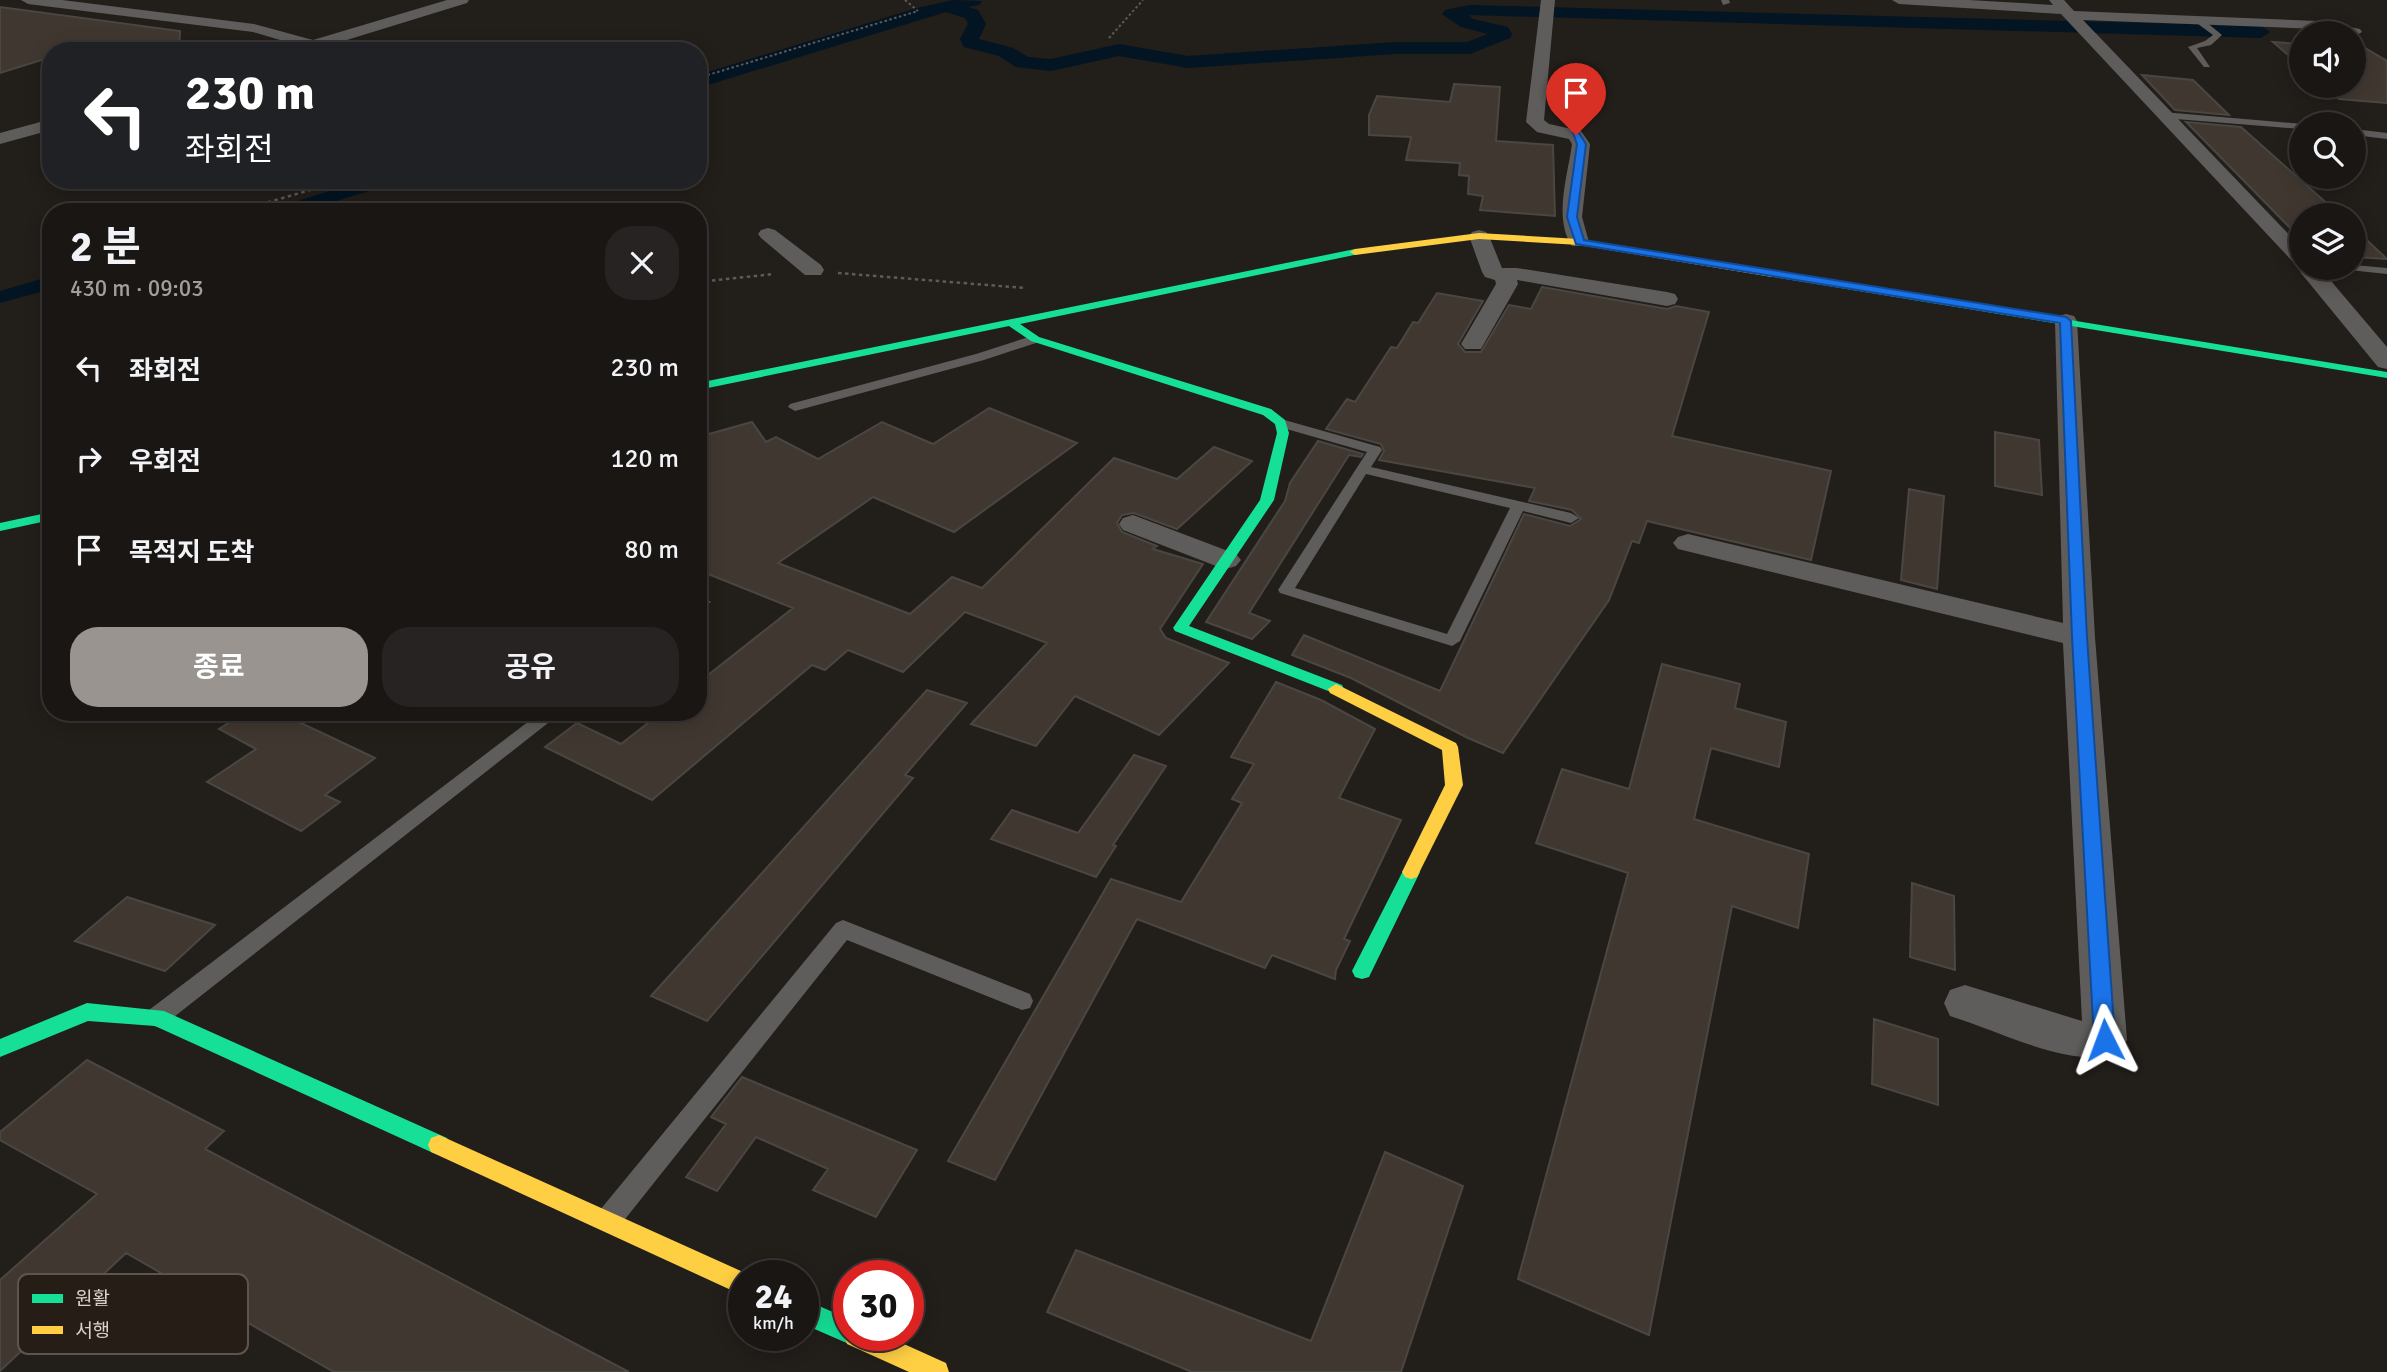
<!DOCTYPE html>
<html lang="ko">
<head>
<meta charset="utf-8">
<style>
	body { margin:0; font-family:Signika,"Noto Sans KR",sans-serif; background:#272322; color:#f1f3f6; height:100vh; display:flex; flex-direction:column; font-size:26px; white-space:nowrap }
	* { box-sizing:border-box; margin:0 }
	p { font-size:23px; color:#9f9fa0 }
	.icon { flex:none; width:38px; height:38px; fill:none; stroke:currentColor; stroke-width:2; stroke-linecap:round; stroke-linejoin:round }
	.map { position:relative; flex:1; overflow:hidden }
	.side { position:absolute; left:42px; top:203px; width:665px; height:518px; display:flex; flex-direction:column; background:#1a1614; border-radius:28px; box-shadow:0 4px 18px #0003,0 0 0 2px #383534 }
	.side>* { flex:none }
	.top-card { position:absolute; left:42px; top:42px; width:665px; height:147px; border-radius:28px; box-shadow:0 4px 18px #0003,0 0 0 2px #383534; background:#202124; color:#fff; overflow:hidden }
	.fabs { position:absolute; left:2289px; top:21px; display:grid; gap:14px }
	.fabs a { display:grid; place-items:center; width:77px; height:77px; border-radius:50%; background:#1a1614; box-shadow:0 4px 18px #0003,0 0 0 2px #383534; font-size:35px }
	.speed { position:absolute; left:728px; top:1260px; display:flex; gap:14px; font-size:35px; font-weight:700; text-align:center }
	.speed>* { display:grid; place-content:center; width:91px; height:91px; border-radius:50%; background:#1a1614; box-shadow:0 4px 18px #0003,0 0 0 2px #383534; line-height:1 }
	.speed small { font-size:18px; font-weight:400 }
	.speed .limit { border:10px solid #d22; background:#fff; color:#111 }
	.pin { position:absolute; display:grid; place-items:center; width:60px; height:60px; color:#fff; margin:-72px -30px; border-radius:50% 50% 50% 0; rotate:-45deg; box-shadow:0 0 7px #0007 }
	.pin .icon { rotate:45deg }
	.me { position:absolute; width:77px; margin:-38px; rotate:357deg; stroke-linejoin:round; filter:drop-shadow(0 0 5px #0008) }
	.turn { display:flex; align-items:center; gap:24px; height:147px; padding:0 28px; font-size:32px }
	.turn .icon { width:91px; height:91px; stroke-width:2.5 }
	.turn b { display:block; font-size:49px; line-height:60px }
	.round { display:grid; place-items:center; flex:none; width:74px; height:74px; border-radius:28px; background:#272322 }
	.summary { display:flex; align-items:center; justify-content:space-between; height:119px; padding:0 28px }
	h1 { font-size:42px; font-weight:700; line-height:52px }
	.button { display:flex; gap:14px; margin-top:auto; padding:14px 28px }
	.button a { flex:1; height:80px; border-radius:28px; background:#99948f; color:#fff; font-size:28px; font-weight:700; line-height:80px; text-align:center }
	.button a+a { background:#272322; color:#f1f3f6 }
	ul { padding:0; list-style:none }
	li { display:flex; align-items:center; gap:21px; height:91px; padding:0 28px }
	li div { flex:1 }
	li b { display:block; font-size:26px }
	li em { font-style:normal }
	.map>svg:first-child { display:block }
	.water { fill:#031422 }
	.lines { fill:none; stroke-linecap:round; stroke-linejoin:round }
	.canal { fill:#031422; fill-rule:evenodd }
	.building { fill:#403830; stroke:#4a4642; stroke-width:2 }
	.path-far1 { stroke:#5e5a58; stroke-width:2; stroke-dasharray:2.5 2.5; stroke-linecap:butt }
	.path { stroke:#5e5a58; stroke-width:2.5; stroke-dasharray:3.5 3.5; stroke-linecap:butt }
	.lane { fill:#5f5d5c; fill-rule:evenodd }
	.street { fill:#5f5d5c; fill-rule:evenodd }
	.fast { fill:#16e098; fill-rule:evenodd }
	.slow { fill:#ffcf43; fill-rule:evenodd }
	.route { fill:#1a73e8; stroke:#114b97; stroke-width:2 }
	.key { fill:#261e16; stroke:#5c544d; stroke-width:2 }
	.key-label { font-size:19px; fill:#d9d3ce }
</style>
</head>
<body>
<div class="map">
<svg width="2387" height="1372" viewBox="0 0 2387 1372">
	<rect width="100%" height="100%" fill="#221e1a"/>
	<path class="water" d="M365 180H404L301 212H262Z
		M51 276V289L0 303V291Z"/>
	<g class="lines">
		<path class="canal" d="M953 0 982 1 979 5 968 7 978 10 986 24 979 39 1013 48 1028 57 1051 59 1119 44 1188 56 1396 42H1467L1488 34 1461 27 1442 14 1445 10 1469 5 2261 26 2270 32 2261 38 1469 15 1473 19 1508 27 1512 34 1510 38 1470 54H1396L1188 68 1119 56 1051 71 1016 67 999 56 964 47 960 39 968 24 965 18 946 12 698 88V75L917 8Z"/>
	</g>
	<path class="building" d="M0 7 180 31 179 51H51V57L0 73Z
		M2273 42 2301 44V66Z
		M2354 47 2365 48 2387 61V103L2339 99 2324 86H2354Z
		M2142 75 2193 80 2229 115 2175 110Z
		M1454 84 1500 87 1496 141 1553 145 1555 216 1480 210 1483 196 1468 194 1469 176 1459 175 1460 163 1406 160 1411 137 1369 135V115L1377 96 1450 102Z
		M2186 122 2241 127 2340 215H2301V239Z
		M2354 228 2387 259 2354 257Z
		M1542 287 1667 309 1676 306 1709 312 1672 436 1831 471 1811 560 1647 521 1639 543 1632 541 1609 600 1503 753 1468 738 1351 678 1292 655 1304 635 1440 691 1524 514 1570 526 1581 519 1572 510 1529 501 1535 488 1379 460 1384 451 1381 444 1326 429 1347 399 1355 402 1391 347 1397 348 1413 322 1418 323 1437 293 1483 301 1458 344 1465 352H1481L1509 305 1531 309Z
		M989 408 1077 443 954 532 873 497 778 563 910 614 952 577 982 588 1114 458 1177 479 1214 447 1252 461 1177 529 1134 513 1122 515 1117 523 1122 532 1157 546 1153 549 1203 564 1160 629 1166 638 1229 663 1159 735 1075 696 1036 746 971 724 1047 643 965 612 903 672 848 650 825 670 812 665 652 800 545 747 577 723 621 744 662 712H698V683L793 608 698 570V437L752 422 766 442 776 437 818 459 882 422 933 444Z
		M1995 432 2039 440 2042 495 1995 486Z
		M1318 441 1363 454 1361 457 1349 455 1249 613 1270 621 1252 639 1206 622 1285 501 1290 483Z
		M1909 489 1944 496 1937 589 1901 580Z
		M1662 664 1740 684 1735 708 1786 722 1779 767 1711 748 1694 819 1809 854 1798 928 1732 906 1649 1335 1518 1279 1628 873 1536 843 1562 769 1629 789Z
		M1276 682 1321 700 1375 729 1339 798 1401 820 1344 939 1350 941 1336 970 1335 979 1272 955 1265 968 1137 919 995 1180 948 1161 1111 879 1181 902 1242 803 1232 799 1254 764 1231 757Z
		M927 690 967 703 905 775 913 778 707 1021 651 996Z
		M246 712H278L375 758 325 795 340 802 301 831 207 782 256 749 219 729Z
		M1134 755 1166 766 1113 845 1116 846 1096 877 991 839 1012 810 1078 833Z
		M1912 883 1954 896 1955 970 1910 957Z
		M127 897 215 925 165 971 75 941Z
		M1874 1019 1938 1039V1105L1872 1084Z
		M87 1060 224 1131 205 1149 629 1372H334L126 1253 0 1371V1280L97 1194 0 1140V1132Z
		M742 1077 917 1150 876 1217 813 1190 828 1169 756 1137 717 1191 686 1177 726 1124 711 1117Z
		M1385 1152 1463 1186 1401 1372H1192L1047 1312 1076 1250 1311 1341Z"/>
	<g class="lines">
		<path class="path-far1" d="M905 0 918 11
			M1109 38 1143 0
			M698 78 918 11"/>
		<path class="path" d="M234 212 345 180
			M838 273 1025 288
			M698 282 774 274"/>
		<path class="lane" d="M1721 0H1729L1730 3 1723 5Z
			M2194 17H2200L2222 35 2211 45 2197 48 2210 67H2204L2188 47 2205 41 2213 35 2194 21Z
			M2160 113 2163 112 2304 124H2301V129L2163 118 2160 117Z
			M2354 129 2387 133V139L2354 135Z
			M2354 265 2387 268V274L2349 270 2348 268H2354Z
			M1035 335 1041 339 1039 342 984 360 795 411 788 407 790 404 976 354Z
			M1281 419 1380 447 1382 450 1371 467 1571 513 1579 518 1571 523 1523 511 1460 641 1452 646 1280 593 1278 590 1367 452 1276 426V420ZM1366 474 1510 508 1447 634 1295 588Z
			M703 597 711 602 698 610V598Z
			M541 712H562L165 1024 157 1027 149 1024 146 1017 149 1010Z
			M843 920 1030 994 1033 1001 1030 1008 1022 1010 847 940 618 1228 609 1231 600 1228 596 1219 600 1210 836 923Z"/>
		<path class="street" d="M21 0H62L254 24 313 40 447 0H469L467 3 311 51H287L297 45 253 32 28 4Z
			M1541 0H1555L1544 120 1549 124 1581 131 1590 144 1582 217 1589 242 1586 246H1572C1553 218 1568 175 1572 144L1569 139 1537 132 1526 122Z
			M1892 0H1969L2053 5 2049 0H2064L2074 11 2318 21 2360 29 2362 32 2355 36 2354 33 2318 29 2083 20 2301 247V268H2320L2387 347V369L2378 367 2301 273 2298 268 2300 265 2294 263 2061 14 1899 4Z
			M51 119V130L0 144V133Z
			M768 228 775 230 821 265 824 270 821 275H805L761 238 758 234 761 230Z
			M1479 230 1486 232 1489 236 1502 268H1517L1667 292 1675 294 1678 299 1675 304 1667 306 1517 280 1518 284 1481 349H1465L1461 344 1496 284 1495 280 1485 277 1482 272 1469 236 1472 232Z
			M2066 314 2074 316 2077 321 2095 637 2127 1040 2120 1053C2076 1069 2009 1036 1965 1021L1950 1016 1944 1003 1950 990 1965 985 2082 1021 2063 643 1678 549 1673 543 1678 537 1688 534 2063 623 2055 321 2058 316Z
			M1133 515 1236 554 1241 560 1236 566 1226 569 1216 566 1123 530 1119 524 1123 518Z"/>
		<path class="fast" d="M1355 249 1360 252 1359 254 1020 324 1039 337 1271 409 1285 420 1289 433 1274 500 1189 626 1342 685 1344 689 1336 694 1175 631 1173 628 1260 500 1277 433 1275 424 1263 415 1031 341 1009 326 698 390V383Z
			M1772 271 2387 372V378L1768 276 1767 274Z
			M51 512V520L0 531V523Z
			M1411 865 1417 867 1420 872 1369 977 1362 979 1355 977 1352 971 1355 965 1405 867Z
			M87 1003 164 1011 447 1138 450 1145 447 1152 439 1155 431 1152 155 1026 88 1021 0 1057V1039Z
			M803 1299 849 1319V1335H860L858 1341 849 1344 803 1324Z"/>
		<path class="slow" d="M1479 233 1579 239 1772 271 1777 274 1772 277 1579 245 1479 239 1355 255 1350 252 1355 249Z
			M1336 684 1456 743 1458 747 1463 785 1417 877 1411 879 1405 877 1402 872 1445 785 1442 750 1330 693 1328 689Z
			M439 1135 752 1276H744V1296L431 1152 428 1145 431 1138Z
			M849 1326V1335H884L946 1363 949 1372H909L847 1344 844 1335Z"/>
	</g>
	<path class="route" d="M1573 133H1579L1586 144 1577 217 1584 240 2066 317 2071 321 2087 637 2115 1040 2112 1046 2105 1049 2097 1046 2094 1040 2072 637 2060 323 1576 244 1567 217 1577 144Z"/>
	<rect x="18" y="1274" width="230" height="80" rx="10" class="key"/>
	<rect x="32" y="1294" width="31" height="9" fill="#16e098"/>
	<rect x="32" y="1326" width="31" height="8" fill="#ffcf43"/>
	<g class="key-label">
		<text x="75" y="1305">원활</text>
		<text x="75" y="1337">서행</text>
	</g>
</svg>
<div class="fabs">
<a><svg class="icon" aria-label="sound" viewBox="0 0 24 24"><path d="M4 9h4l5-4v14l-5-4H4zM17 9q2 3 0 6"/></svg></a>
<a><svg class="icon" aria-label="search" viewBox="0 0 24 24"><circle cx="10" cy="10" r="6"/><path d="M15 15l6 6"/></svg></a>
<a><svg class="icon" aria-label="layers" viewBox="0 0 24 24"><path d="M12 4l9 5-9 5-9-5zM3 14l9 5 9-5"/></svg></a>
</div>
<div class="speed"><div>24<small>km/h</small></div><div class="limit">30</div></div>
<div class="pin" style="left:1576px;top:135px;background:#d93025"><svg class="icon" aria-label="arrive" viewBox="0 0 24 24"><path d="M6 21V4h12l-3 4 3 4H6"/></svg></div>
<svg class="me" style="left:2105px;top:1040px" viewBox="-20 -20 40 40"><path d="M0-17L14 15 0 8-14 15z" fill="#1a73e8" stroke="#fff" stroke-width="4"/></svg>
<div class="top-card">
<div class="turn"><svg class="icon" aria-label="left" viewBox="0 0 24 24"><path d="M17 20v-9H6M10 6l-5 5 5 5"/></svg><div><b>230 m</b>좌회전</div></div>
</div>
<section class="side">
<div class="summary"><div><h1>2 분</h1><p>430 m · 09:03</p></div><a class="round"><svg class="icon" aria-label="close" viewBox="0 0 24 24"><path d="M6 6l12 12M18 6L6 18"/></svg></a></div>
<ul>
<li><svg class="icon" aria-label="left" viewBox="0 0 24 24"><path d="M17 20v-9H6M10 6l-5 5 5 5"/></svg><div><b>좌회전</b></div><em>230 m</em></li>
<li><svg class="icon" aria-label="right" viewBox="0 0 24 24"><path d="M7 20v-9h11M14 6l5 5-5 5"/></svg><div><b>우회전</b></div><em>120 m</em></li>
<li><svg class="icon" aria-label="arrive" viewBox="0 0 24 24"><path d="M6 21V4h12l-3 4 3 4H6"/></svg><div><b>목적지 도착</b></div><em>80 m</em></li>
</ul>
<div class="button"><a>종료</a><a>공유</a></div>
</section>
</div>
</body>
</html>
